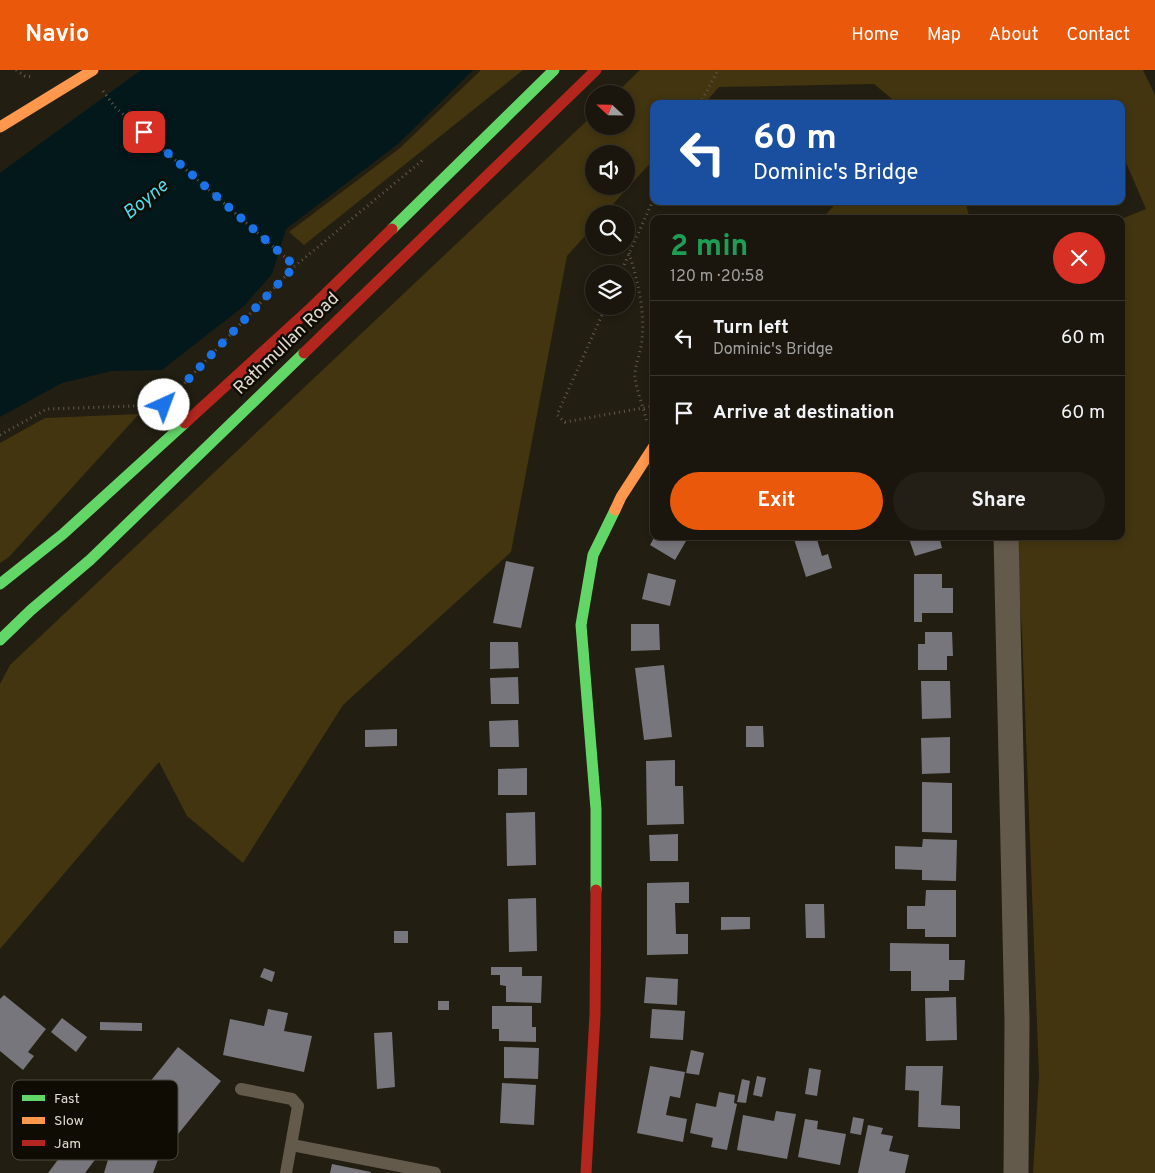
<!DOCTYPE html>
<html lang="en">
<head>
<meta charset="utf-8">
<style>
	body { margin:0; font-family:Overpass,sans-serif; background:#231f16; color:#f1f3f6; height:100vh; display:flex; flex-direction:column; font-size:19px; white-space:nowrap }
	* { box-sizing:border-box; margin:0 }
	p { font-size:16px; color:#9f9f9d }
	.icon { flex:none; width:28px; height:28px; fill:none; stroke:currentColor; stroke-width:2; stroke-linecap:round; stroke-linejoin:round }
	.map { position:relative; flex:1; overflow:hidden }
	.drawer { position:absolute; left:650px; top:145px; width:475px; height:325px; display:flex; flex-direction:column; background:#1a160d; border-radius:10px; box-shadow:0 2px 8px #0003,0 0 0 1px #38352e }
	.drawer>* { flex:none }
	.hud { position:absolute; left:650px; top:30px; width:475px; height:105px; border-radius:10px; box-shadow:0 2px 8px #0003,0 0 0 1px #38352e; background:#1a4fa0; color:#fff; overflow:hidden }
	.needle { width:32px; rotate:292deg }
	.fabs { position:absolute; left:585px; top:15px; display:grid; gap:10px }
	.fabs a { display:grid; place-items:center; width:50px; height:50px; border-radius:50%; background:#1a160d; box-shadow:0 2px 8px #0003,0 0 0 1px #38352e; font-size:25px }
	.pin { position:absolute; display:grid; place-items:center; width:42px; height:42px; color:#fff; margin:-21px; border-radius:10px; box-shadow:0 2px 8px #0006 }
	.me { position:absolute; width:55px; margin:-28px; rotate:43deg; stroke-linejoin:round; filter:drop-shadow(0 0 4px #0008) }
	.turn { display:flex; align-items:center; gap:18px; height:105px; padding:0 20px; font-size:22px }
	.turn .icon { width:65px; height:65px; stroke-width:2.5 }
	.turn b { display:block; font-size:35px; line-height:42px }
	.round { display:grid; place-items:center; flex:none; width:52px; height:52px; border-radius:26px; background:#231f16 }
	.headline { display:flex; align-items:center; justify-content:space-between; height:85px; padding:0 20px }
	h1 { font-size:30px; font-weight:700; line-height:38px; color:#1e9e55 }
	.cta { display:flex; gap:10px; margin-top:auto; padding:10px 20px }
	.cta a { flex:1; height:58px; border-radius:30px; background:#ea580c; color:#fff; font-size:20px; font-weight:700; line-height:58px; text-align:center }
	.cta a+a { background:#231f16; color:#f1f3f6 }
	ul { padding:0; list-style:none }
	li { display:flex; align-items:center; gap:15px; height:75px; padding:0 20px; border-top:1px solid #38352e }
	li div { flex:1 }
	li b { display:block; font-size:19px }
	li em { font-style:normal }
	header { display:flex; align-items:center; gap:30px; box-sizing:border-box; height:70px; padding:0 25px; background:#ea580c; color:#fff }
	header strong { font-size:24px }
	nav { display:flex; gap:28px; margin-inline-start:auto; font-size:18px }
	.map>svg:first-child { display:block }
	.green { fill:#423510; fill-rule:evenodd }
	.water { fill:#03181b }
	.building { fill:#77767c }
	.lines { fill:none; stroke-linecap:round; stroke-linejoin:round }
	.path { stroke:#625a50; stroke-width:3; stroke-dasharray:1 4; stroke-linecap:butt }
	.lane { stroke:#645a4c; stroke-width:12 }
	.street { stroke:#645a4c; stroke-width:25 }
	.fast { stroke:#63d668; stroke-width:11 }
	.slow { stroke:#ff974d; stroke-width:11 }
	.jam { stroke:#b3261e; stroke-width:11 }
	.route { stroke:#1a73e8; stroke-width:9; stroke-dasharray:0 16.2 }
	.labels { text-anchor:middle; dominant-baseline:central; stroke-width:5; stroke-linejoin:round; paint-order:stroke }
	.street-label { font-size:18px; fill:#e0dbcd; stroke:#0f0c04 }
	.water-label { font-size:19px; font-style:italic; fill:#4cdbef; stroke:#0f0c04 }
	.key { fill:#0f0c04; stroke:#4e4a40; stroke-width:1 }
	.key-label { font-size:14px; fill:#e0dbcd }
</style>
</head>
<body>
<header>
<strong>Navio</strong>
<nav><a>Home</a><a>Map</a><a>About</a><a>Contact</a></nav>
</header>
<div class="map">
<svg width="1155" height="1103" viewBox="0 0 1155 1103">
	<rect width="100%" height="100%" fill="#221e11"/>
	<path class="green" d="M481 0H523L304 175 289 162 400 78Z
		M640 0H1143L1155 25V1103H1033L1039 1006 1022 562 1015 466H1121V384L1125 382 1121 359V149L1146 139 1121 81V34H898L874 14 719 17 704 34H654V89L604 144H594V156L567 186 511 482 343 635 243 793 187 746 159 692 0 879V614L10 595 594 44V56H626V24H615ZM594 84H626V116H594Z
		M838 131H965L970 149H822Z
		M139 344 9 487 0 493V373L45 348Z"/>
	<path class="water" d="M141 0H473L398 74 286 159 272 204 244 236 162 300 111 301 62 313 0 347V103Z"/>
	<path class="building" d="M655 466H689L675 490 650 475Z
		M804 466H816L822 486 828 484 832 498 806 507 794 469Z
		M908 466H939L942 478 915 486Z
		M506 491 534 497 521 558 493 553Z
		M648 503 676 510 670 536 642 529Z
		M914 504H942V518H953V543H922V552H914Z
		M631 554H659L660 580 631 581Z
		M925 562H952L953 586H947V600H918V574H925Z
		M490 572H518L519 598 490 599Z
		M664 595 672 667 644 670 635 598Z
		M518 607 519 634H491L490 608Z
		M921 611H950L951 648 922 649Z
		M518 650 519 677H490L489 651Z
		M746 656H763L764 677H746Z
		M397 659V676L365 677V660Z
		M950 667V703L922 704 921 668Z
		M675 690V716H683L684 754 647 755 646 691Z
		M527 698V725H498V699Z
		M922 712 952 713V763L922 762Z
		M535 742 536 795 507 796 506 743Z
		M678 764V791H650L649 765Z
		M923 769 957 770 956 811 922 810V800L895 799V776L922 777Z
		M689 812V833H675L676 864H688V884L647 885V813Z
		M926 820H956V867H925V859H907V836H925Z
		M536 828 537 881 509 882 508 829Z
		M805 834H824L825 868H806Z
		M721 847H750V859L721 860Z
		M394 861H408V873H394Z
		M890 873 949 874V890H965L964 910H949V921H911V901H890Z
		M491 897H522V906H542L541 933 506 932V916L500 915V905H491Z
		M264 898 275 902 272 912 260 907Z
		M646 907 678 909 677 935 644 933Z
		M4 925 46 959 28 982 34 986 23 1000 0 981V929Z
		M956 927 957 970 926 971 925 928Z
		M438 931H449V940H438Z
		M492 936H532V957H536V972L499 971V959H492Z
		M268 939 288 943 284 961 312 966 304 1002 223 985 230 949 264 956Z
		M652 939 685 941 683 970 650 968Z
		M62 948 87 967 76 982 51 962Z
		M100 952 142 953V961L100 960Z
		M392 962 395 1017 377 1019 374 963Z
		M178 977 221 1011 162 1084 130 1074 112 1059Z
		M504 977 539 978 538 1009 504 1008Z
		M691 980 704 983 699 1005 686 1003Z
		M650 996 685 1002 680 1028 670 1026 666 1045 687 1049 683 1072 637 1063Z
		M906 996H943L941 1035 960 1036V1059L918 1057 919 1021 905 1020Z
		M809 998 821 1000 817 1026 805 1024Z
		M757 1006 766 1008 762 1027 753 1025Z
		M742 1009 750 1011 746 1033 737 1032Z
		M502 1013 536 1015 534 1055 500 1053Z
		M719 1022 735 1025 734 1033 737 1034 727 1080 711 1077 713 1068 690 1063 696 1033 716 1037Z
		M96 1039 112 1050 104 1061 112 1067 85 1103H48Z
		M776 1041 796 1044 787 1089 737 1080 743 1045 774 1051Z
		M853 1047 864 1049 861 1065 850 1063Z
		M805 1049 818 1051 817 1059 846 1064 840 1095 798 1087Z
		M868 1055 883 1058 881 1064 893 1066 889 1081 909 1085 905 1103H858Z
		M113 1073 159 1087 153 1103H104Z
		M332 1094 371 1102V1103H330Z"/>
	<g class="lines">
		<path class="path" d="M16 0 25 6 32 7
			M103 21 115 37 295 196
			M700 34 718 0
			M629 183C638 212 645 240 642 270 641 283 634 295 635 308 637 323 644 338 647 353
			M620 204 654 128
			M606 236 557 345 565 352 654 336
			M164 335 295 196 424 89
			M0 365 47 339 164 335"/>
		<path class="lane" d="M241 1019 292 1029 298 1036 286 1103
			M292 1075 435 1103"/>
		<path class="street" d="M1006 466 1017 951 1016 1103"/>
		<path class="fast" d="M392 159 554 0
			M0 514 63 464 185 353
			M0 570 31 540 90 490 304 283
			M596 820V739L581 555 593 485 615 440"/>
		<path class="slow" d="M0 57 93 0
			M615 440 621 427 654 376"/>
		<path class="jam" d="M304 283 596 0
			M185 353 312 237 392 159
			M586 1103 595 945 596 820"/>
	</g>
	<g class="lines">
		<path class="route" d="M144 62 295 196 164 335"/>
	</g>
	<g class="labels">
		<g class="street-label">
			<text transform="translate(287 274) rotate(-44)">Rathmullan Road</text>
		</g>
		<g class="water-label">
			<text transform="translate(146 130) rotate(-39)">Boyne</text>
		</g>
	</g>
	<rect x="12" y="1010" width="166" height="80" rx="8" class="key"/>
	<rect x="22" y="1025" width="23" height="6" fill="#63d668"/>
	<rect x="22" y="1047" width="23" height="7" fill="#ff974d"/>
	<rect x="22" y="1070" width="23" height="6" fill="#b3261e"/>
	<g class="key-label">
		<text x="54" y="1033">Fast</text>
		<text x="54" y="1055">Slow</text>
		<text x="54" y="1078">Jam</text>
	</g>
</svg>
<div class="fabs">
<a><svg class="needle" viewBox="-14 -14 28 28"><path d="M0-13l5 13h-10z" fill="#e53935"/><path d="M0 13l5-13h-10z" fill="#9f9f9d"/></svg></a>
<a><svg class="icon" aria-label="sound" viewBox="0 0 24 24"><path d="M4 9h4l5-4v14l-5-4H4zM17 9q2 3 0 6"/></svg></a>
<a><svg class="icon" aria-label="search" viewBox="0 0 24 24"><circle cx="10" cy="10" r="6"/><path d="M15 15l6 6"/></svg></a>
<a><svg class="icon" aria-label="layers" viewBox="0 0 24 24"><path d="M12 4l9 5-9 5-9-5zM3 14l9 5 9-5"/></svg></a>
</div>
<div class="pin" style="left:144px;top:62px;background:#d93025"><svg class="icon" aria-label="arrive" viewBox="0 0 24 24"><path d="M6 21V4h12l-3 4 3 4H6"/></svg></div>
<svg class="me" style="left:164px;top:335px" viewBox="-20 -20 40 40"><circle r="19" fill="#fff"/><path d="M0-13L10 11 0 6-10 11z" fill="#1a73e8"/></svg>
<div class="hud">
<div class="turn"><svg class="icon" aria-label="left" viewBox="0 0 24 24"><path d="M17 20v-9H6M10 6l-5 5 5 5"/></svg><div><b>60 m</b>Dominic's Bridge</div></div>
</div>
<section class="drawer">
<div class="headline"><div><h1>2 min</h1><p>120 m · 20:58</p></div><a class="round" style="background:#d93025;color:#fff"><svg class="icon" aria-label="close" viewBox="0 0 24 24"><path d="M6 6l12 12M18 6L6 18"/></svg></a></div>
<ul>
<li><svg class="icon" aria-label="left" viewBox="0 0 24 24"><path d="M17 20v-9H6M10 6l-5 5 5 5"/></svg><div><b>Turn left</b><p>Dominic's Bridge</p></div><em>60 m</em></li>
<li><svg class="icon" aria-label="arrive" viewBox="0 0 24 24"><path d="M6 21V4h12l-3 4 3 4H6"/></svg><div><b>Arrive at destination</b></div><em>60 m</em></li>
</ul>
<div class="cta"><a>Exit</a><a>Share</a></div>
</section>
</div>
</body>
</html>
